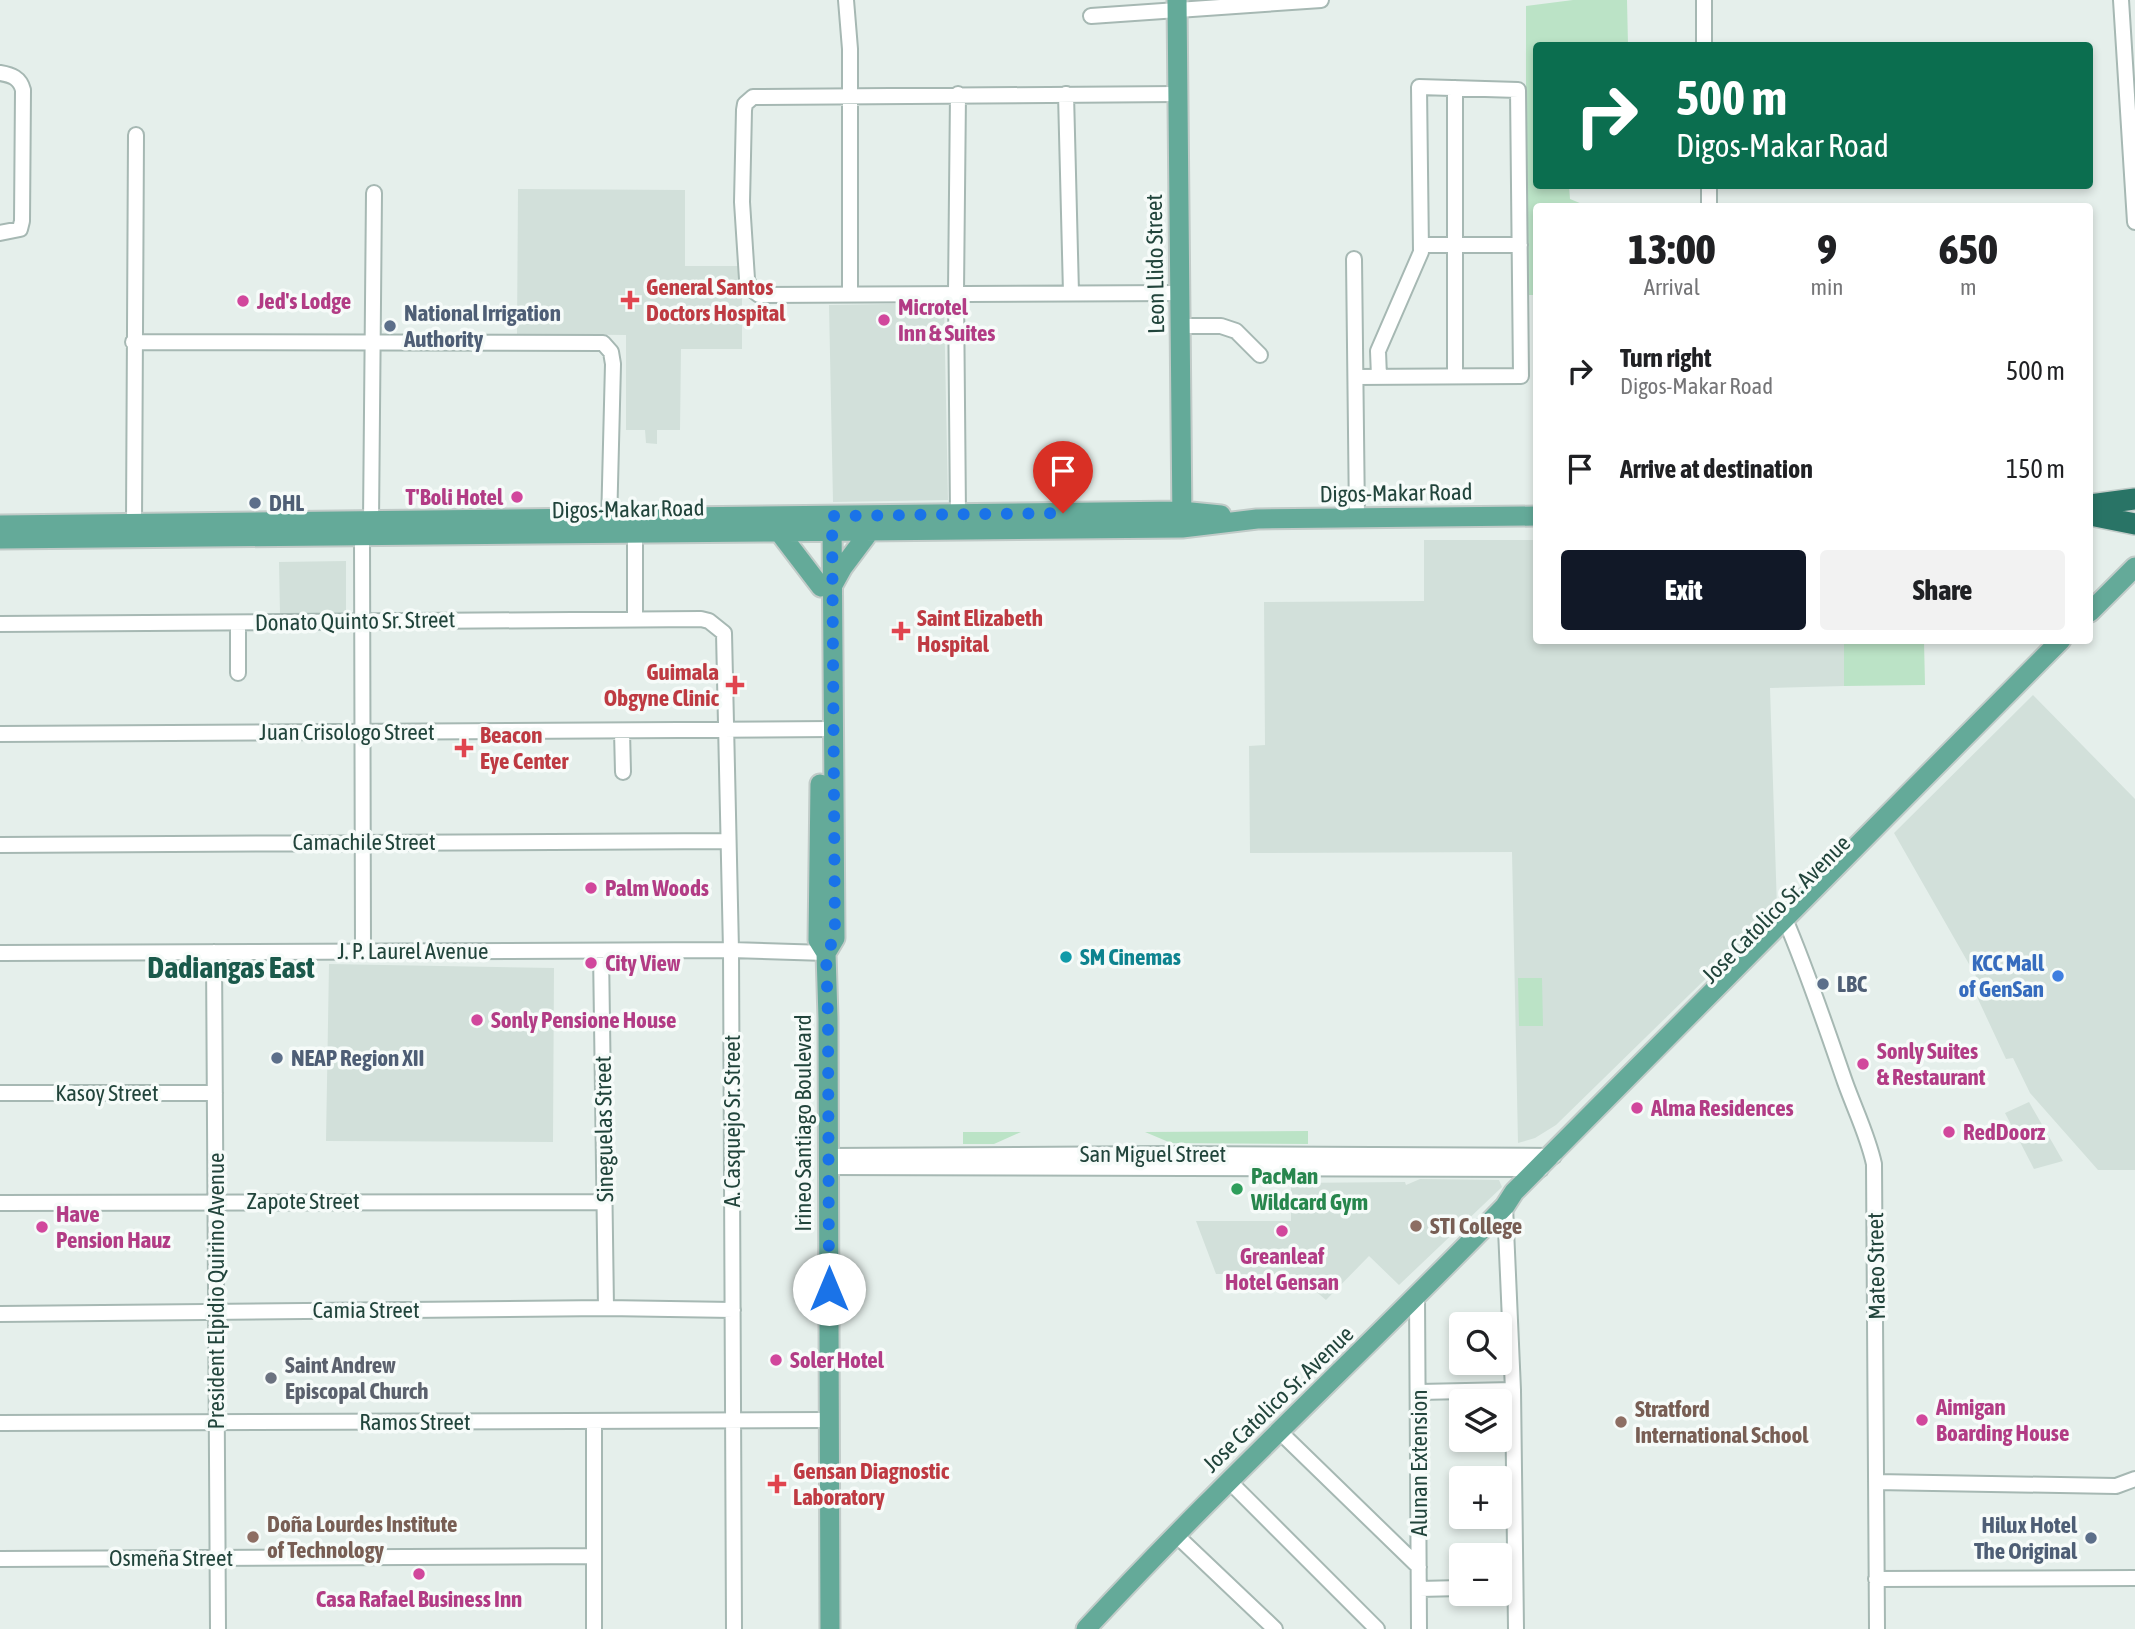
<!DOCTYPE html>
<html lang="en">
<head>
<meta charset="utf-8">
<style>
	body { margin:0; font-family:"Asap Condensed",sans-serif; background:#f2f2f2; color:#202124; height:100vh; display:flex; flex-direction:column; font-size:26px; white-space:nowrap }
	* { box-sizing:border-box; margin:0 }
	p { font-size:23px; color:#757577 }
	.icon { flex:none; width:38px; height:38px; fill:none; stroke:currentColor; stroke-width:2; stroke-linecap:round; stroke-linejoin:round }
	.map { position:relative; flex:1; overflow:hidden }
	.sheet { position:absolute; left:1533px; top:203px; width:560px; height:441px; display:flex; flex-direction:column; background:#fff; border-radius:7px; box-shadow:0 4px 10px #0003 }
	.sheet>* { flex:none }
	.banner { position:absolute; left:1533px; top:42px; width:560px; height:147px; border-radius:7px; box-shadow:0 4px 10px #0003; background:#0b6e4f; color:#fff; overflow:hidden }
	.fabs { position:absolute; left:1449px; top:1312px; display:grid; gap:14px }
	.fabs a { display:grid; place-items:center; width:63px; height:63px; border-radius:7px; background:#fff; box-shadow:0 4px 10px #0003; font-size:35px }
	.pin { position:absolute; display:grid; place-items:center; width:60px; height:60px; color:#fff; margin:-72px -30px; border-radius:50% 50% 50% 0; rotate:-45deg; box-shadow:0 0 7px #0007 }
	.pin .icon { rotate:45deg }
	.me { position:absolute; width:77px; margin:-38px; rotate:0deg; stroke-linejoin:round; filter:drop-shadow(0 0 5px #0008) }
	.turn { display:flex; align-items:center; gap:24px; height:147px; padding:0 28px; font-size:32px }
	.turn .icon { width:91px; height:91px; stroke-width:2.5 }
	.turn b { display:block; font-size:49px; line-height:60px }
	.eta { display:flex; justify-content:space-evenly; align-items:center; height:119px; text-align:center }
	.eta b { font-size:42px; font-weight:800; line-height:49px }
	.cta { display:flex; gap:14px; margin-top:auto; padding:14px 28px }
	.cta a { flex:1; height:80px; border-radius:7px; background:#111827; color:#fff; font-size:28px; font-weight:800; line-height:80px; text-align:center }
	.cta a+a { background:#f2f2f2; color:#202124 }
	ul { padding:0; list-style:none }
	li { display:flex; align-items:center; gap:21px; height:98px; padding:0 28px }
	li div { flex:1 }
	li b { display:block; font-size:26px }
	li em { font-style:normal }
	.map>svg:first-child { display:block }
	.built { fill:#d2e0da }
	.green { fill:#bbe3c6 }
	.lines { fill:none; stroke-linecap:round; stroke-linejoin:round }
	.minor-casing { stroke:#a6b8b3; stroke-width:18 }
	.major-casing { stroke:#c1cbc8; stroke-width:23 }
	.highway-casing { stroke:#c1cbc8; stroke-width:24 }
	.minor { stroke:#fff; stroke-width:14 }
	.major { stroke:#64aa99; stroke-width:19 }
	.highway { stroke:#297466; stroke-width:21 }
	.route { stroke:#1a73e8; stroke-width:12; stroke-dasharray:0 21.6 }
	.health-dot { fill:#e0444e; stroke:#f6fbf9; stroke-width:2.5 }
	.hotel-dot { fill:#d1479c; stroke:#f6fbf9; stroke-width:2.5 }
	.service-dot { fill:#5c6f8a; stroke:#f6fbf9; stroke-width:2.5 }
	.culture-dot { fill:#0f9aa8; stroke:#f6fbf9; stroke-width:2.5 }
	.shop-dot { fill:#3f7fe0; stroke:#f6fbf9; stroke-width:2.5 }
	.leisure-dot { fill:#2e9e5b; stroke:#f6fbf9; stroke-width:2.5 }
	.education-dot { fill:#8d6e63; stroke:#f6fbf9; stroke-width:2.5 }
	.worship-dot { fill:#6b7280; stroke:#f6fbf9; stroke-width:2.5 }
	.labels { text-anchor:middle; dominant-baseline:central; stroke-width:7; stroke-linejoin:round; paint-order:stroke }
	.street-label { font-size:23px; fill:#21443b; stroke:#f6fbf9 }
	.health-label { font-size:23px; font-weight:bold; fill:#be3a42; stroke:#f6fbf9; text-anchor:start }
	.hotel-label { font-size:23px; font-weight:bold; fill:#b23c85; stroke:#f6fbf9; text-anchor:start }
	.service-label { font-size:23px; font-weight:bold; fill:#4e5e75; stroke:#f6fbf9; text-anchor:start }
	.culture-label { font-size:23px; font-weight:bold; fill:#0d838f; stroke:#f6fbf9; text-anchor:start }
	.shop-label { font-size:23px; font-weight:bold; fill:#366cbe; stroke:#f6fbf9; text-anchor:end }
	.leisure-label { font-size:23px; font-weight:bold; fill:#27864d; stroke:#f6fbf9; text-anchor:start }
	.education-label { font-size:23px; font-weight:bold; fill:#785e54; stroke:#f6fbf9; text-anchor:start }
	.worship-label { font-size:23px; font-weight:bold; fill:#5b616d; stroke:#f6fbf9; text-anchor:start }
	.district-label { font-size:30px; font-weight:bold; fill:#1a594b; stroke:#f6fbf9 }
</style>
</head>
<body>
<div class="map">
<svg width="2135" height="1629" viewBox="0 0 2135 1629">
	<rect width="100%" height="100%" fill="#e5efeb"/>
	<path class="built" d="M518 189 685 190V266H742V349H681L680 430H657V444L646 443 645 430H626V335L517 334Z
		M944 303 948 500 833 502 829 305Z
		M1424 540H1536V640L1844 641V686L1770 688 1777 909 1556 1125 1535 1138 1518 1143 1512 852 1250 853 1249 746 1265 745 1264 602 1424 601Z
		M346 561V614L280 615 279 562Z
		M2033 695 2135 799V1170H2098L2030 1093 2013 1058 2006 1059 1971 984 1977 978 1894 833Z
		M329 964 554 968 553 1142 326 1141Z
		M2029 1102 2063 1161 2034 1169 2005 1113Z
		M1420 1179 1499 1180 1502 1187 1399 1285 1369 1256 1326 1300 1295 1274H1216L1196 1221H1291V1183L1405 1182 1406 1185Z"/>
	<path class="green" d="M1573 0H1627L1628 45 1536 46V186H1569L1570 199 1587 206H1536V295H1526V6Z
		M1844 641H1924L1925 685 1844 686Z
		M1518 978H1542L1543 1026H1519Z
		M1308 1131V1144L1171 1143 1145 1132Z
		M963 1132H1021L994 1144H963Z"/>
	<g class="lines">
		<g class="minor-casing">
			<path id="minor" d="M846 0 850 49V294
				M1704 0V46
				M2121 0 2135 222
				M1091 16 1321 0
				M0 73C12 75 20 78 23 90L22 221 20 229 0 233
				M1455 88V376
				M958 94 956 292 958 514
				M1066 94 1071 293
				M1177 94 753 97 745 104 744 110 742 202 747 279 750 288 759 295 1181 293
				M1709 186V206
				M1421 245H1520
				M1354 259 1357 518
				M1180 326H1221L1236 331 1260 355
				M133 342 603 343 611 352 613 364 609 525
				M1356 377 1521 376 1518 90 1419 87 1421 252 1378 351 1379 377
				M134 524 136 135
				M635 525V618
				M0 624 701 619 709 621 724 633 731 950 734 1629
				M238 673V623
				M622 731 623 772
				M0 734 833 729
				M0 845 728 841
				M1785 919C1808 973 1826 1027 1845 1082 1855 1110 1868 1136 1874 1164L1877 1629
				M601 951 606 1308
				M214 952 218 1629
				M363 952 362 536 371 521 374 193
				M0 953 731 950 826 953
				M0 1093H215
				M828 1156 1166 1154 1554 1156
				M828 1167 1541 1169
				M0 1203 605 1202
				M1505 1206 1513 1390 1516 1629
				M1417 1297 1419 1629
				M0 1314 606 1308 733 1310
				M1419 1392 1513 1390
				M594 1421V1629
				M0 1423 829 1420
				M1280 1432 1419 1567
				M1229 1481 1377 1629
				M1876 1482 2116 1486 2135 1479
				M1176 1535 1275 1629
				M0 1559 594 1556
				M1876 1579 2135 1578
				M1419 1589 1461 1588"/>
		</g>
		<g class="major-casing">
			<path id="major" d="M1177 0 1182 524
				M0 525 1181 511 1221 515
				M779 532 821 587
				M0 539 1182 528 1257 519 1536 516
				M833 585 843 567 870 531
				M2090 612 2135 567
				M820 784 818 940 826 953
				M830 1629 828 1018 826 953 835 938 832 520
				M1086 1629C1221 1483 1367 1349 1505 1206L1514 1192 2061 640"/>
		</g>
		<g class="highway-casing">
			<path id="highway" d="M2090 505 2135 499
				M2090 515 2135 524"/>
		</g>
		<use href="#minor" class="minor"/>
		<use href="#major" class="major"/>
		<use href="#highway" class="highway"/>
	</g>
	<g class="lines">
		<path class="route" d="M829 1289 828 1018 826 953 835 938 832 516 1063 513"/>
	</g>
	<g class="health-dot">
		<path d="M626.5 289.5h7v7h7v7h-7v7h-7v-7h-7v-7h7z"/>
		<path d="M897.5 620.5h7v7h7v7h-7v7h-7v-7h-7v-7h7z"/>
		<path d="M731.5 674.5h7v7h7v7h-7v7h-7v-7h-7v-7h7z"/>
		<path d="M460.5 737.5h7v7h7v7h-7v7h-7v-7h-7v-7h7z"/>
		<path d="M773.5 1473.5h7v7h7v7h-7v7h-7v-7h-7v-7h7z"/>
	</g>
	<g class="hotel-dot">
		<circle cx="243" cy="301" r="7"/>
		<circle cx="884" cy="320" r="7"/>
		<circle cx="517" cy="497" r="7"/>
		<circle cx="591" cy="888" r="7"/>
		<circle cx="591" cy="963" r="7"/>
		<circle cx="477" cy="1020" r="7"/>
		<circle cx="1863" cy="1064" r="7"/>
		<circle cx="1637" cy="1108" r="7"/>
		<circle cx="1949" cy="1132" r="7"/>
		<circle cx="42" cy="1227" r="7"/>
		<circle cx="1282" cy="1231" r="7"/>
		<circle cx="776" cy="1360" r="7"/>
		<circle cx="1922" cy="1420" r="7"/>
		<circle cx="419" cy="1574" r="7"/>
	</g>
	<g class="service-dot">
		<circle cx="390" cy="326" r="7"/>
		<circle cx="255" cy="503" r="7"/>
		<circle cx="1823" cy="984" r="7"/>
		<circle cx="277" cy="1058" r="7"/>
		<circle cx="2091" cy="1538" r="7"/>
	</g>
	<circle class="culture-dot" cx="1066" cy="957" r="7"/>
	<circle class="shop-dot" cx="2058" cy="976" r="7"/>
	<circle class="leisure-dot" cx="1237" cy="1189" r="7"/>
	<g class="education-dot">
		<circle cx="1416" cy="1226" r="7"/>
		<circle cx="1621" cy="1422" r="7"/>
		<circle cx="253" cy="1537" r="7"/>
	</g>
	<circle class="worship-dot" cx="271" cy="1378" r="7"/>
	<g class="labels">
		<g class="street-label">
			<text transform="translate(1155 264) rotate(-91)">Leon Llido Street</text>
			<text transform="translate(1396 493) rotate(-1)">Digos-Makar Road</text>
			<text transform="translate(628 509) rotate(-1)">Digos-Makar Road</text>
			<text transform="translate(355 621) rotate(-1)">Donato Quinto Sr. Street</text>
			<text x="347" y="732">Juan Crisologo Street</text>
			<text x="364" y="842">Camachile Street</text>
			<text transform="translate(1776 909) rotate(-45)">Jose Catolico Sr. Avenue</text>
			<text x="413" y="951">J. P. Laurel Avenue</text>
			<text x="107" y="1093">Kasoy Street</text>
			<text transform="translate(732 1121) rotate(-90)">A. Casquejo Sr. Street</text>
			<text transform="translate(803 1123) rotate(-90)">Irineo Santiago Boulevard</text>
			<text transform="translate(604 1129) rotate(-91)">Sineguelas Street</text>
			<text x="1153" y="1154">San Miguel Street</text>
			<text x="303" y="1201">Zapote Street</text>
			<text transform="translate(1876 1266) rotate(-91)">Mateo Street</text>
			<text transform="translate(216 1291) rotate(-90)">President Elpidio Quirino Avenue</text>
			<text x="366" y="1310">Camia Street</text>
			<text transform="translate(1278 1399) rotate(-44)">Jose Catolico Sr. Avenue</text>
			<text x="415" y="1422">Ramos Street</text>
			<text transform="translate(1419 1463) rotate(-90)">Alunan Extension</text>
			<text x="171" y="1558">Osmeña Street</text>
		</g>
		<g class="health-label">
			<text x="646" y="287">General Santos<tspan x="646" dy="26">Doctors Hospital</tspan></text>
			<text x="917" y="618">Saint Elizabeth<tspan x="917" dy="26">Hospital</tspan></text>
			<text x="719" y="672" text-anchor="end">Guimala<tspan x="719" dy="26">Obgyne Clinic</tspan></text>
			<text x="480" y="735">Beacon<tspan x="480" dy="26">Eye Center</tspan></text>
			<text x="793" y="1471">Gensan Diagnostic<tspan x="793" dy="26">Laboratory</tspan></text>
		</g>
		<g class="hotel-label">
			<text x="257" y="301">Jed's Lodge</text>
			<text x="898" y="307">Microtel<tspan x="898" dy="26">Inn &amp; Suites</tspan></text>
			<text x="503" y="497" text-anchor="end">T'Boli Hotel</text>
			<text x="605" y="888">Palm Woods</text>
			<text x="605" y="963">City View</text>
			<text x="491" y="1020">Sonly Pensione House</text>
			<text x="1877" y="1051">Sonly Suites<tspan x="1877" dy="26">&amp; Restaurant</tspan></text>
			<text x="1651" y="1108">Alma Residences</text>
			<text x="1963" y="1132">RedDoorz</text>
			<text x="56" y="1214">Have<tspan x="56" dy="26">Pension Hauz</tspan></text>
			<text x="1282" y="1256" text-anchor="middle">Greanleaf<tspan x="1282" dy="26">Hotel Gensan</tspan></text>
			<text x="790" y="1360">Soler Hotel</text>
			<text x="1936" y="1407">Aimigan<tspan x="1936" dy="26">Boarding House</tspan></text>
			<text x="419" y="1599" text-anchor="middle">Casa Rafael Business Inn</text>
		</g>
		<g class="service-label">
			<text x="404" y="313">National Irrigation<tspan x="404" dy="26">Authority</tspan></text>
			<text x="269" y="503">DHL</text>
			<text x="1837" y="984">LBC</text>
			<text x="291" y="1058">NEAP Region XII</text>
			<text x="2077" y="1525" text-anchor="end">Hilux Hotel<tspan x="2077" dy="26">The Original</tspan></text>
		</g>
		<g class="culture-label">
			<text x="1080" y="957">SM Cinemas</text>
		</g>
		<g class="shop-label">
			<text x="2044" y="963">KCC Mall<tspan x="2044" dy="26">of GenSan</tspan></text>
		</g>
		<g class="leisure-label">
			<text x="1251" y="1176">PacMan<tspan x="1251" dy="26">Wildcard Gym</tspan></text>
		</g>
		<g class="education-label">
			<text x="1430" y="1226">STI College</text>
			<text x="1635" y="1409">Stratford<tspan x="1635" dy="26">International School</tspan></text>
			<text x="267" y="1524">Doña Lourdes Institute<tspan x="267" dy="26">of Technology</tspan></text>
		</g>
		<g class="worship-label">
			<text x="285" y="1365">Saint Andrew<tspan x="285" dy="26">Episcopal Church</tspan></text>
		</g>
		<g class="district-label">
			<text x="231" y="967">Dadiangas East</text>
		</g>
	</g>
</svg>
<div class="fabs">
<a><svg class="icon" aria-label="search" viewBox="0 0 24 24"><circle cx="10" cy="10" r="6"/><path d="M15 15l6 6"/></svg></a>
<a><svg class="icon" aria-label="layers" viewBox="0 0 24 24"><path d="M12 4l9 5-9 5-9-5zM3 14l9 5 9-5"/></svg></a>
<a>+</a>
<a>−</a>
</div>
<div class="pin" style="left:1063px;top:513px;background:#d93025"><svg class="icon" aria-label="arrive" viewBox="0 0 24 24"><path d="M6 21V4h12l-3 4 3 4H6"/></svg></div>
<svg class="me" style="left:829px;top:1289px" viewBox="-20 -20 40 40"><circle r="19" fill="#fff"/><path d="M0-13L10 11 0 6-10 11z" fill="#1a73e8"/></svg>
<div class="banner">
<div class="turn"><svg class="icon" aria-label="right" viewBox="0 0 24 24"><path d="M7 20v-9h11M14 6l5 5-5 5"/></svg><div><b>500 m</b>Digos-Makar Road</div></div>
</div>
<section class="sheet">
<div class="eta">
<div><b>13:00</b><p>Arrival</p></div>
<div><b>9</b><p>min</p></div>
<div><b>650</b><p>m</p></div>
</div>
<ul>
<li><svg class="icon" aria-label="right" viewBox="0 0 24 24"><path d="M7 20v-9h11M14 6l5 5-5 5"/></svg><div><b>Turn right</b><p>Digos-Makar Road</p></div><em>500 m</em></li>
<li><svg class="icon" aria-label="arrive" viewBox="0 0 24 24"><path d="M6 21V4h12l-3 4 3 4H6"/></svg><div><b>Arrive at destination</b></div><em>150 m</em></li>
</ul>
<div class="cta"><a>Exit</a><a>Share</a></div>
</section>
</div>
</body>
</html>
